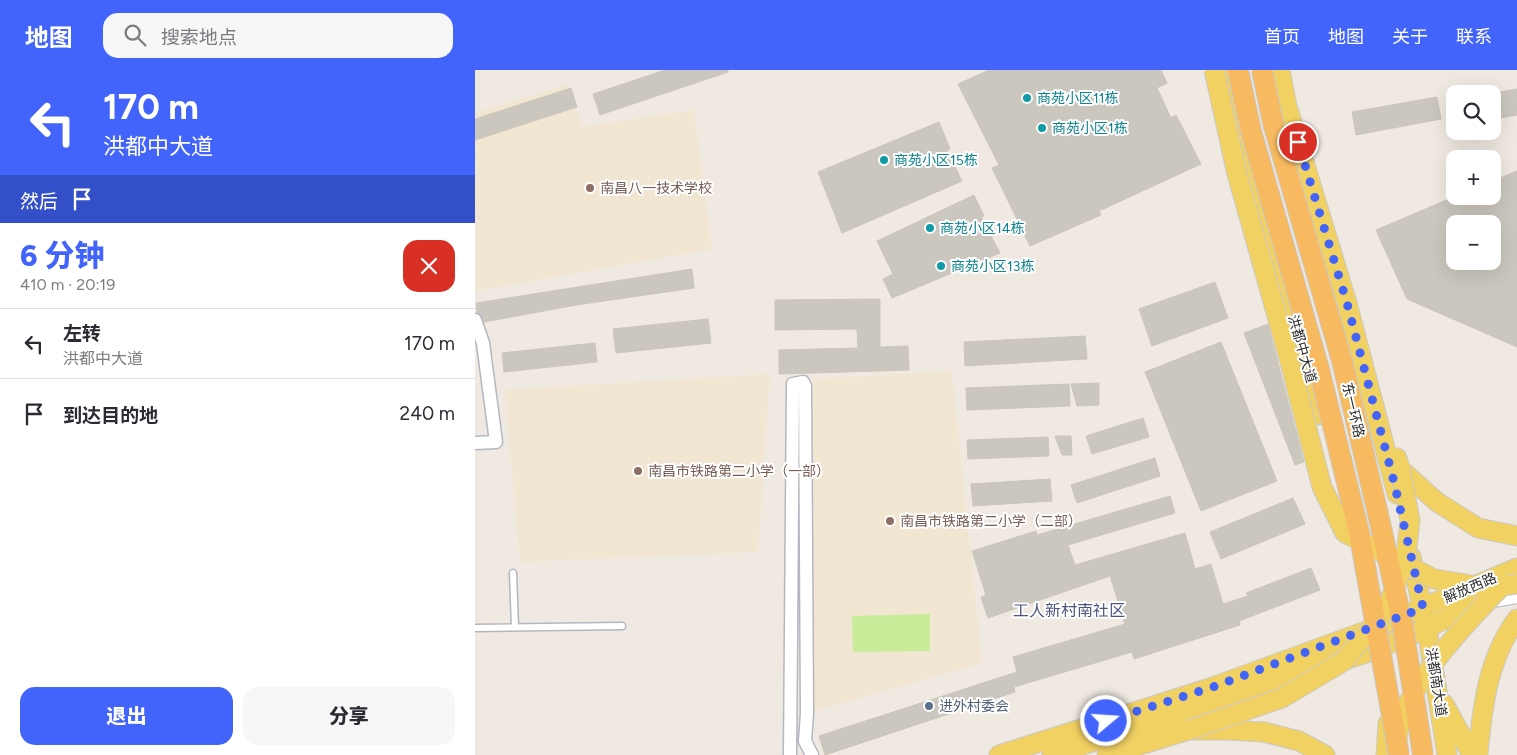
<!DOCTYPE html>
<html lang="zh">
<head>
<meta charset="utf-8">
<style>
	body { margin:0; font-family:Figtree,"Noto Sans SC",sans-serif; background:#f7f7f7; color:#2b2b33; height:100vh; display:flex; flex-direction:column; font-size:19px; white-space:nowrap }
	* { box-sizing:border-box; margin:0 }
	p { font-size:16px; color:#7c7c81 }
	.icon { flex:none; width:28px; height:28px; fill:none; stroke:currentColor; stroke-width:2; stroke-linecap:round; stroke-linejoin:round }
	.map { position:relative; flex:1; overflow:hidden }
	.side { display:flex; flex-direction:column; background:#fff; width:475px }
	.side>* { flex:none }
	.hud { background:#4264fb; color:#fff; overflow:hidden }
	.fabs { position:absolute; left:971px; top:15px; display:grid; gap:10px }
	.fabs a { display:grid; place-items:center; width:55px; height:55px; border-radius:10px; background:#fff; box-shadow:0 5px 20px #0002; font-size:25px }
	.pin { position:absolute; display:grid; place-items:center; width:42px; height:42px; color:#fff; margin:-21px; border:2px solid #fff; border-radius:50%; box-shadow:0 1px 5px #0007 }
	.me { position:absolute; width:55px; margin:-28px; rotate:72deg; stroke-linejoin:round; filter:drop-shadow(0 0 4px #0008) }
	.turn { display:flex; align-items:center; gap:18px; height:105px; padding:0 20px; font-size:22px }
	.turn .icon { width:65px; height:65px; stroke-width:2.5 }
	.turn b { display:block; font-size:35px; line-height:42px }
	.then { display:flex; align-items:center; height:48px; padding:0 20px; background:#0003; gap:10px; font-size:19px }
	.round { display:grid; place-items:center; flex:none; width:52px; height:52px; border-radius:15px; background:#f7f7f7 }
	.summary { display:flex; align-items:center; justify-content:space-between; height:85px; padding:0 20px }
	h1 { font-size:30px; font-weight:800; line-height:38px; color:#4264fb }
	.cta { display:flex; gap:10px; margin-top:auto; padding:10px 20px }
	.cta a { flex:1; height:58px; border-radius:15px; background:#4264fb; color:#fff; font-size:20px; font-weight:800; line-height:58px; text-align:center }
	.cta a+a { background:#f7f7f7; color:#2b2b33 }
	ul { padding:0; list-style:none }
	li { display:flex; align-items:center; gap:15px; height:70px; padding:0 20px; border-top:1px solid #e1e1e2 }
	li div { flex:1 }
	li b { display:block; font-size:19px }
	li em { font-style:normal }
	header { display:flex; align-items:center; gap:30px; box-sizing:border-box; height:70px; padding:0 25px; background:#4264fb; color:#fff }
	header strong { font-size:24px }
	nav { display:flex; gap:28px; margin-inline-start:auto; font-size:18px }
	.search { width:350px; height:45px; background:#f7f7f7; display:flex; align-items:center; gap:12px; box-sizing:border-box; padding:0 18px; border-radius:15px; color:#7c7c81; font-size:19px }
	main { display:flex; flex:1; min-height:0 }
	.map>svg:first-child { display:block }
	.education { fill:#f0e6d1 }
	.pitch { fill:#c9ec9a }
	.building { fill:#cbc7bf; stroke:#cbc5ba; fill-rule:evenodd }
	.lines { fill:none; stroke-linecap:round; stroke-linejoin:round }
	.service-casing { stroke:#b4b7c1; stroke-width:9 }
	.minor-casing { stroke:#b4b7c1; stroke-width:15 }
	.secondary-casing { stroke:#b4b7c1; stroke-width:20 }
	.primary-casing { stroke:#c9c9c9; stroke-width:21 }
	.service { stroke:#fff; stroke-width:6 }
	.minor { stroke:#fff; stroke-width:12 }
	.secondary { stroke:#fff; stroke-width:18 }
	.primary { stroke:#f2d163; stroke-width:19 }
	.primary-bridge-casing { stroke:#c9c9c9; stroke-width:21; stroke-linecap:butt }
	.trunk-bridge-casing { stroke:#c9c9c9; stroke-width:22; stroke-linecap:butt }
	.primary-bridge { stroke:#f2d163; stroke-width:19 }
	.trunk-bridge { stroke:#f8ba60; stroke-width:20 }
	.route { stroke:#4264fb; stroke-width:9; stroke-dasharray:0 16.2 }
	.culture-dot { fill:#0f9aa8; stroke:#fff; stroke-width:2 }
	.education-dot { fill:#8d6e63; stroke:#fff; stroke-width:2 }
	.service-dot { fill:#5c6f8a; stroke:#fff; stroke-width:2 }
	.labels { text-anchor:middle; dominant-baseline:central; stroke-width:4; stroke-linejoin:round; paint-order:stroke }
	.culture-label { font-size:14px; fill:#0d838f; stroke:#fff; text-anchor:start }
	.education-label { font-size:14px; fill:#785e54; stroke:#fff; text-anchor:start }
	.street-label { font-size:14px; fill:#2e2e2e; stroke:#fff }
	.service-label { font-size:14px; fill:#4e5e75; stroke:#fff; text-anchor:start }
	.quarter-label { font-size:16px; fill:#4d5680; stroke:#fff }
</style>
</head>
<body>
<header>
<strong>地图</strong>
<div class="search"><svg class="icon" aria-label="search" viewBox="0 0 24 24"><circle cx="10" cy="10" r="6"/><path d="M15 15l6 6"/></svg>搜索地点</div>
<nav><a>首页</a><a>地图</a><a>关于</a><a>联系</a></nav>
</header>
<main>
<section class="side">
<div class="hud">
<div class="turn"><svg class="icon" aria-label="left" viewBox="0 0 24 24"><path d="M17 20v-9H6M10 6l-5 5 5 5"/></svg><div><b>170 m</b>洪都中大道</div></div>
<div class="then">然后<svg class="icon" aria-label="arrive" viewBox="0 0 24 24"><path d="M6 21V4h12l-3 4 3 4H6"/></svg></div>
</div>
<div class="summary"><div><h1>6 分钟</h1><p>410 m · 20:19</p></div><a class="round" style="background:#d93025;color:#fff"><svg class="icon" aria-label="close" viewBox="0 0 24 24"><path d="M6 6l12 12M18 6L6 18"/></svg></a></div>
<ul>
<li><svg class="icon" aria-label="left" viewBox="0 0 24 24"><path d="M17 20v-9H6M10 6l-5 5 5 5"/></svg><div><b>左转</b><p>洪都中大道</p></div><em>170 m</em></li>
<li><svg class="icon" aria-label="arrive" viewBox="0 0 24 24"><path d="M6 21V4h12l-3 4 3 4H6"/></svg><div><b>到达目的地</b></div><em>240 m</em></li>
</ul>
<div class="cta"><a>退出</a><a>分享</a></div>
</section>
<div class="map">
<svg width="1042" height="685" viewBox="0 0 1042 685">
	<rect width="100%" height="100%" fill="#efe9e1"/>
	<path class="education" d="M95 14 106 57 219 40 237 179 1 221 0 43Z
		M477 301 507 593 339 641 338 309Z
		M295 304 283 482 45 492 30 320Z"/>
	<path class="pitch" d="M455 544V581L378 582 377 546Z"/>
	<path class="building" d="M190 0H253V2L125 45 118 24Z
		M514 0H686L692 13 682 18 696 48 701 45 726 94 624 141 626 145 555 176 517 98 524 95 483 14Z
		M96 18 102 37 0 70V49Z
		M1042 19V45L1018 49V23Z
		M962 27 966 49 881 65 877 42Z
		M464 52 475 79 472 80 487 111 367 163 343 102Z
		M1042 101V277L932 229 901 160 981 126H1018V111ZM980 154H1018V191H980Z
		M499 125 509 146 506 147 525 183 417 228 408 209 418 204 402 171Z
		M217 199 219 218 101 235 9 252 2 242 1 233Z
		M740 212 753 248 677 276 664 239Z
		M405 229V277L433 276 434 300 304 304V280L383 278 382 259 300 260V230Z
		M233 249 236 273 141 283 138 259Z
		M793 254 829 392 820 395 769 263Z
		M610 266 612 289 490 296 489 272Z
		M746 272 802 411 726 441 670 302Z
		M120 273 122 292 29 302 27 283Z
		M624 313V335L602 336 596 314Z
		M594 314 595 336 492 340 491 318Z
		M668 348 674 367 617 384 611 366Z
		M580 366H596L597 385H587Z
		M573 367 574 386 493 389 492 370Z
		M680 388 685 406 602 433 596 415Z
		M575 409 577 431 498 436 496 414Z
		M695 426 700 443 593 475 600 495 710 463 720 499 736 494 748 534 773 526 771 523 836 498 845 520 764 551 765 555 659 589 657 582 539 617 540 622 350 685 344 666 542 602 538 587 650 554 635 506 513 548 506 527 511 525 497 481 561 461 562 465Z
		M818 428 830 454 746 489 735 462Z"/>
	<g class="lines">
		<g class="service-casing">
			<path id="service" d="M38 503 40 557
				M0 558 147 556"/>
		</g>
		<g class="minor-casing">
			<path id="minor" d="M0 250 8 273 21 372 0 373
				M315 685 318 314 328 312 330 316 332 643 330 671 337 685"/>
		</g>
		<g class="secondary-casing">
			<path id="secondary" d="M1008 530 1042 524"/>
		</g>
		<g class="primary-casing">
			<path id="primary" d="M749 0 786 141 846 345
				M805 0 812 36 872 233 922 424
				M922 388 925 399 962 432 1003 458 1042 466
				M936 487 952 558 972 685
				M969 634 997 685
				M524 685 738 617 894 560 1042 498
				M577 685 897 581 952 558 1017 526
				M632 685 714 660H753L789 662 824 671 850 685
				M911 685 913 653
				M1003 685C1007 638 1013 588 1042 549"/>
		</g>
		<use href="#service" class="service"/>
		<use href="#minor" class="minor"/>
		<use href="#secondary" class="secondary"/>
		<use href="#primary" class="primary"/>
		<g class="primary-bridge-casing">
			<path id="primary-bridge" d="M739 0 762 104 815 292 847 417 870 463 959 509 1014 518 1042 514
				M714 660 807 628 869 591 912 538 931 487 935 450 925 399
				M922 672C922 623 996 548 1029 514"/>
		</g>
		<g class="trunk-bridge-casing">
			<path id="trunk-bridge" d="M763 0 776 61 844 299 884 462 924 685
				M787 0 798 53 867 291 906 457 928 557 948 685"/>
		</g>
		<use href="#primary-bridge" class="primary-bridge"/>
		<use href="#trunk-bridge" class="trunk-bridge"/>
	</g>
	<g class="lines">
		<path class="route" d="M631 651 738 617 948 538 919 412 872 233 823 72"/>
	</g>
	<g class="culture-dot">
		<circle cx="552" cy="28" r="5"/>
		<circle cx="567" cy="58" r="5"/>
		<circle cx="409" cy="90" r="5"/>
		<circle cx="455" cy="158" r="5"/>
		<circle cx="466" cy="196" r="5"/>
	</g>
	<g class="education-dot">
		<circle cx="115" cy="118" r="5"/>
		<circle cx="163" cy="401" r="5"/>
		<circle cx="415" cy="451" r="5"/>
	</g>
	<circle class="service-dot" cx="454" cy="636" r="5"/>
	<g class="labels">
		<g class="culture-label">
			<text x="562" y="28">商苑小区11栋</text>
			<text x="577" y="58">商苑小区1栋</text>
			<text x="419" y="90">商苑小区15栋</text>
			<text x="465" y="158">商苑小区14栋</text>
			<text x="476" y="196">商苑小区13栋</text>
		</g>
		<g class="education-label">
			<text x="125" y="118">南昌八一技术学校</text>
			<text x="173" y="401">南昌市铁路第二小学（一部）</text>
			<text x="425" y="451">南昌市铁路第二小学（二部）</text>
		</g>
		<g class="street-label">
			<text transform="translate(827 279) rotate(74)">洪都中大道</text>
			<text transform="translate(878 340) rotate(77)">东一环路</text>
			<text transform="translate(995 518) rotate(-23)">解放西路</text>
			<text transform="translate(961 612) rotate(81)">洪都南大道</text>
		</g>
		<g class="service-label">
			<text x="464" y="636">进外村委会</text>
		</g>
		<g class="quarter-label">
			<text x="594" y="540">工人新村南社区</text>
		</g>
	</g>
</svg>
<div class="fabs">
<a><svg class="icon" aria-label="search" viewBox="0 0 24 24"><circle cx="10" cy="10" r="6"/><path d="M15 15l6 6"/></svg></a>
<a>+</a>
<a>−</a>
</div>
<div class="pin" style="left:823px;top:72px;background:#d93025"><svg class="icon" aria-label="arrive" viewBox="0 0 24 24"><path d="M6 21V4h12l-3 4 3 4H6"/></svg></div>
<svg class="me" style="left:631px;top:651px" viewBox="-20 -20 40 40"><circle r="17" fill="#4264fb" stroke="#fff" stroke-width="3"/><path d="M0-11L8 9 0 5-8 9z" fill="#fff"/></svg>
</div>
</main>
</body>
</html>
